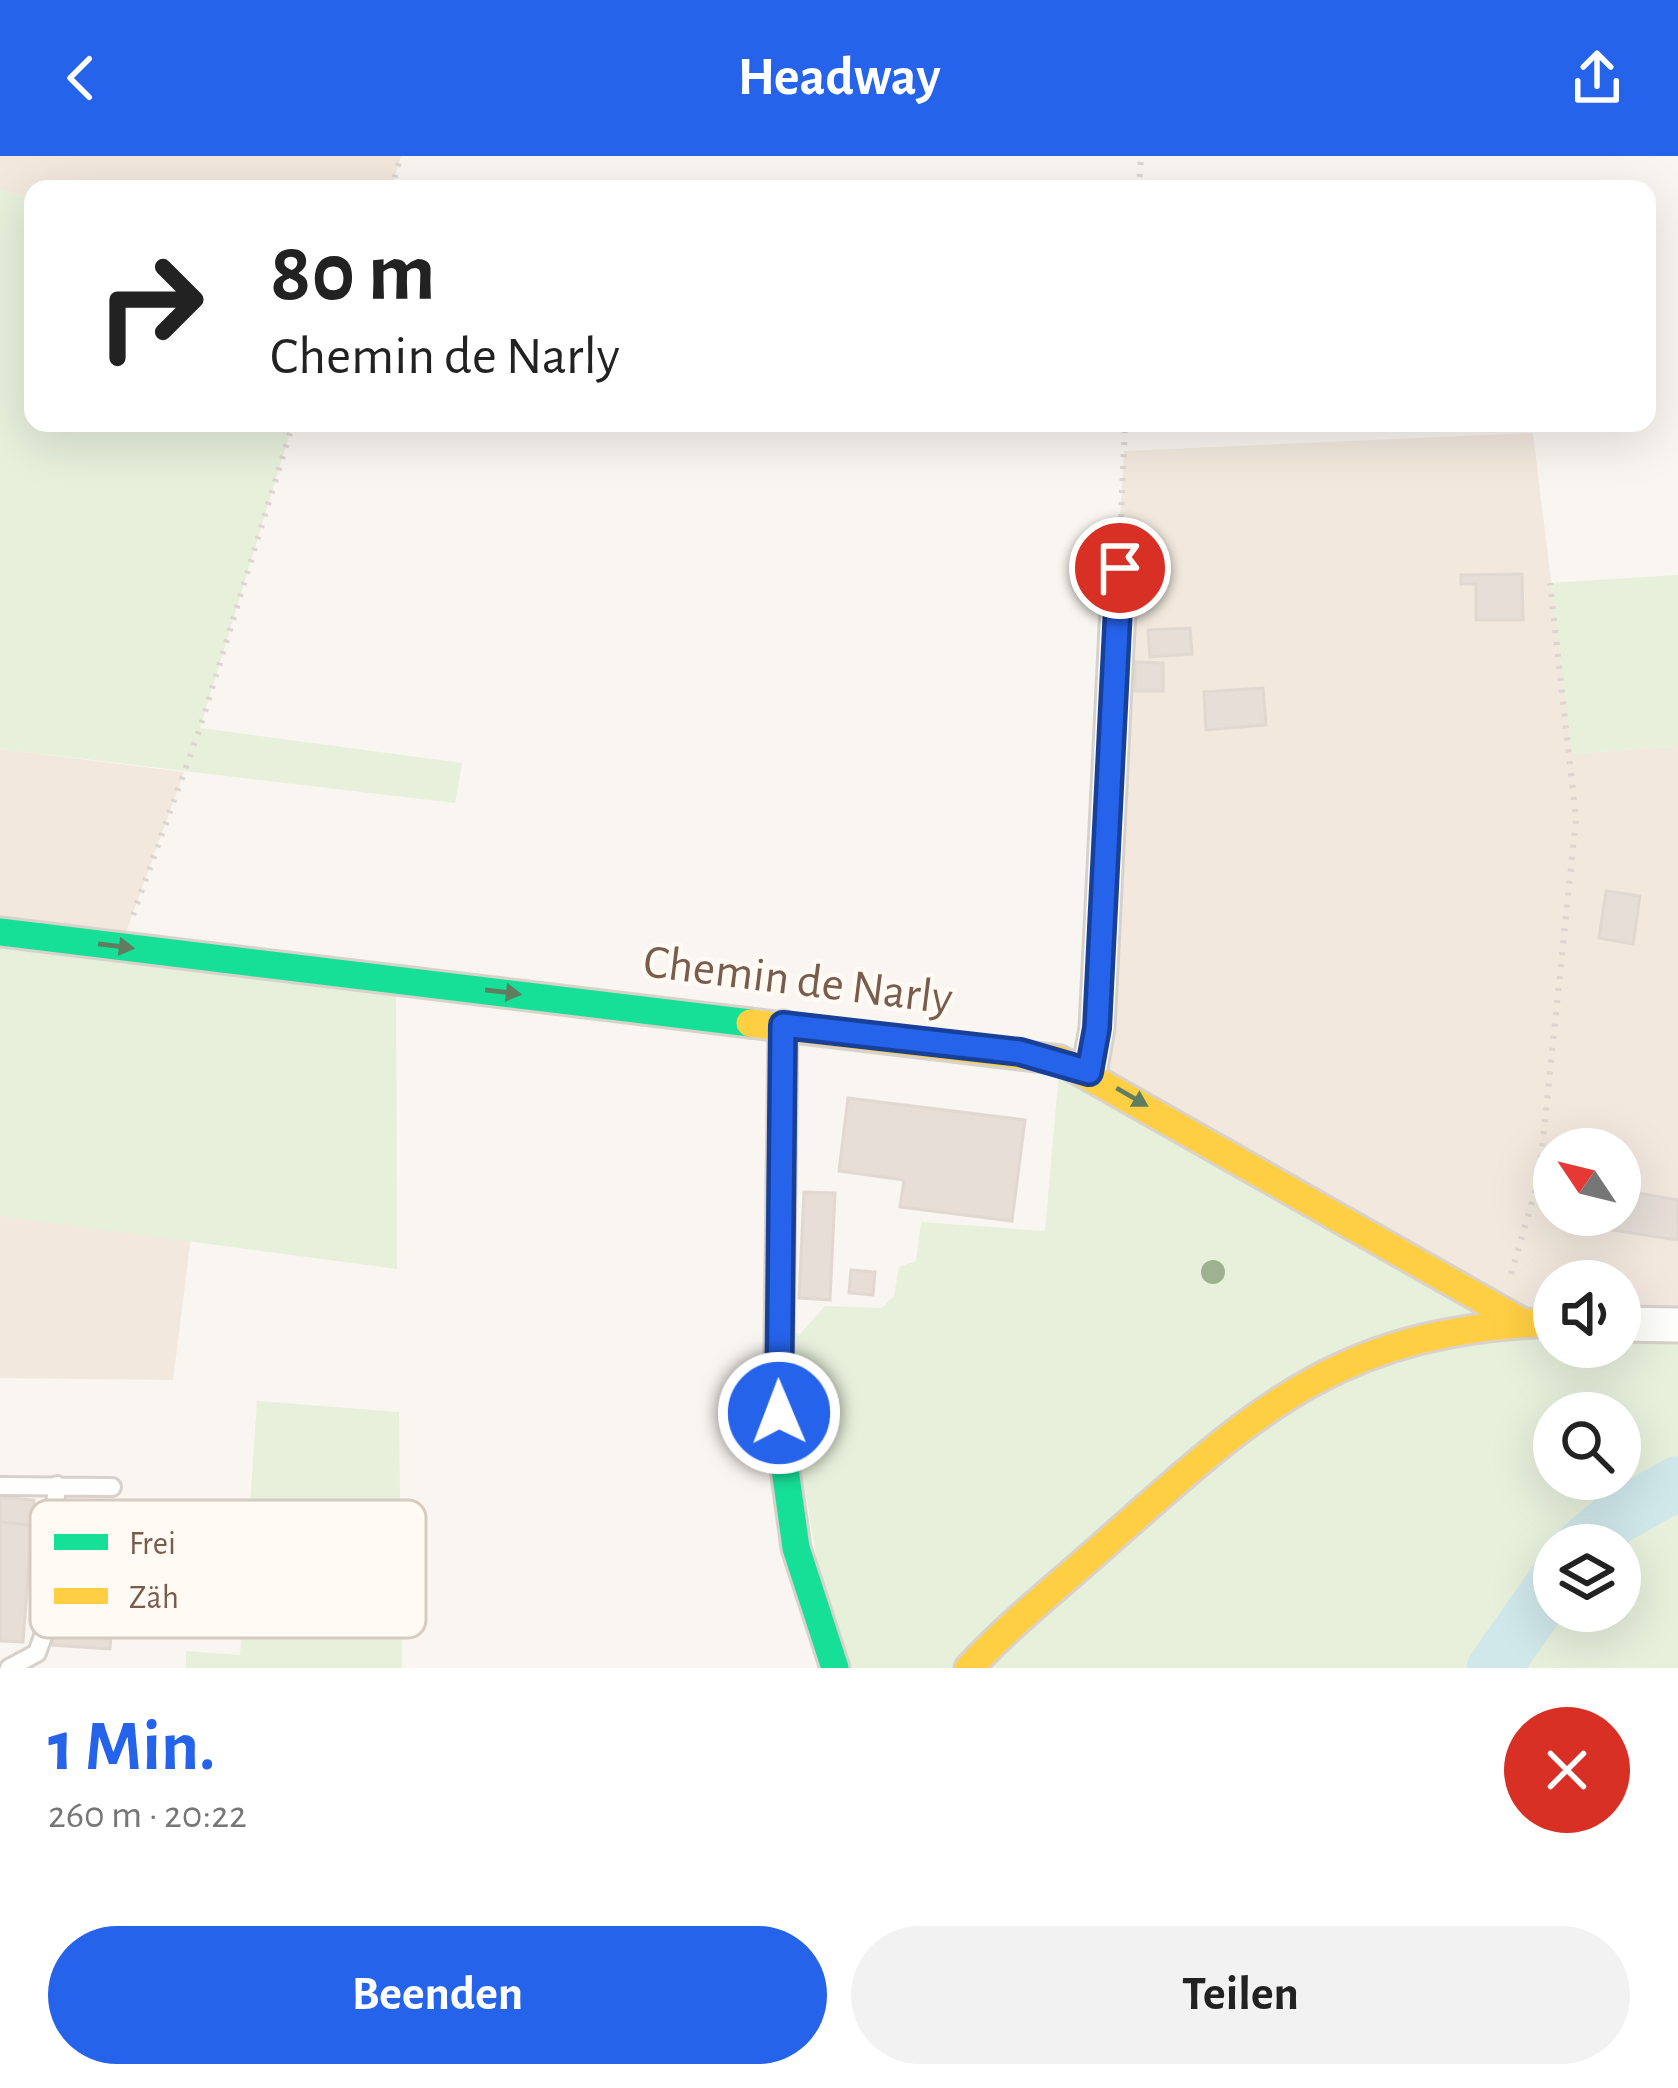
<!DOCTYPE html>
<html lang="de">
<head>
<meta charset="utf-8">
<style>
	body { margin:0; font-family:"Alegreya Sans",sans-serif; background:#f2f2f2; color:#222; height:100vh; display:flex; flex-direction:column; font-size:45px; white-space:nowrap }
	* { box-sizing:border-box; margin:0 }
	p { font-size:39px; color:#767676 }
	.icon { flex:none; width:66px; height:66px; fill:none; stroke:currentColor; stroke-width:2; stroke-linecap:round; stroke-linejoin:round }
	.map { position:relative; height:1512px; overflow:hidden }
	.side { display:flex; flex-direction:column; background:#fff; flex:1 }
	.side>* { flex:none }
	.guide { position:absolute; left:24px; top:24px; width:1632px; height:252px; border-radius:24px; box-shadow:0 12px 48px #0002; background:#fff; color:#222; overflow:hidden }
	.needle { width:78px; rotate:305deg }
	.controls { position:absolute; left:1533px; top:972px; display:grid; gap:24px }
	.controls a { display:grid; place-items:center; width:108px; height:108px; border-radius:50%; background:#fff; box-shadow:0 12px 48px #0002; font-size:60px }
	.pin { position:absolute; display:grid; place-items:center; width:102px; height:102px; color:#fff; margin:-51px; border:6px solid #fff; border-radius:50%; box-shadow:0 3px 12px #0007 }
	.me { position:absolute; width:132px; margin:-66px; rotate:359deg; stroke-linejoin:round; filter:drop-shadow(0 0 9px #0008) }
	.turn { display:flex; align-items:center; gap:42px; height:252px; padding:0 48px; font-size:54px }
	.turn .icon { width:156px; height:156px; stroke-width:2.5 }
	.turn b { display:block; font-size:84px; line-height:102px }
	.round { display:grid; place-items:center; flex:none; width:126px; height:126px; border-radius:63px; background:#f2f2f2 }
	.overview { display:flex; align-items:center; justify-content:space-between; height:204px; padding:0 48px }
	h1 { font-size:72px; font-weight:600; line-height:90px; color:#2563eb }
	.cta { display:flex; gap:24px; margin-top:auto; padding:24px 48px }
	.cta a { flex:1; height:138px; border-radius:72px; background:#2563eb; color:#fff; font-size:48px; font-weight:600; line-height:138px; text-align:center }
	.cta a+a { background:#f2f2f2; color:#222 }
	header { display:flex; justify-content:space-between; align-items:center; height:156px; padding:0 48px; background:#2563eb; color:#fff; font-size:54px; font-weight:600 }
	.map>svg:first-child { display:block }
	.residential { fill:#f2e8de; fill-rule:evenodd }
	.green { fill:#e7f0db; fill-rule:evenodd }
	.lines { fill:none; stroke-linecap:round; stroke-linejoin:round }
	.river { stroke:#d0e8ea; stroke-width:54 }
	.building { fill:#e6ded7; stroke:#e2d8d2; stroke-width:3 }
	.lane-casing { stroke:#d7d1cb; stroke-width:22 }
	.street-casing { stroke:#d7d1cb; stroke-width:39 }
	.fast-casing { stroke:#d9d2cb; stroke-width:33 }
	.slow-casing { stroke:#d9d2cb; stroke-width:33 }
	.path { stroke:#dcd5d0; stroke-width:6; stroke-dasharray:3 9; stroke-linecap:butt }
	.lane { stroke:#fefefd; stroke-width:16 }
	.street { stroke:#fefefd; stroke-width:33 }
	.fast { stroke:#16e098; stroke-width:27 }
	.slow { stroke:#ffcf43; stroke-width:27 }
	.tree { fill:#9eb190 }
	.oneway { fill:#617d60 }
	.route-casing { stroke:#184099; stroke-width:30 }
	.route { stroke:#2563eb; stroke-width:21 }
	.labels { text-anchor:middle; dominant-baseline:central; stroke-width:9; stroke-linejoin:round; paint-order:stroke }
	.street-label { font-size:48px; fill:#7a5c4d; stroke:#fffaf3 }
	.key { fill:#fffaf3; stroke:#d7cbc1; stroke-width:3 }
	.key-label { font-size:33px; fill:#7a5c4d }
</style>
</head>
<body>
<header><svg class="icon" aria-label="back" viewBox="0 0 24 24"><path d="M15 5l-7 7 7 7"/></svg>Headway<svg class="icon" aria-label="share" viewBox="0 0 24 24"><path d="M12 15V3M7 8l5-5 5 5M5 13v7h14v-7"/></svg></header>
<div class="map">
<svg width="1678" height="1512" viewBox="0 0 1678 1512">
	<rect width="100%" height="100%" fill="#f9f5f0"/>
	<path class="residential" d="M0 0H401L391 33H33V42L0 34Z
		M1533 277 1572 598 1678 590V1169L1620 1168V1125H1554V1166L1089 916 1124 295ZM1554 993H1620V1059H1554Z
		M0 593 184 616 121 790 0 776Z
		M0 1060 191 1081 173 1224 0 1222Z"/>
	<path class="green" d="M0 34 33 42V267H293L200 572 462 607 455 647 0 593Z
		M1678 419V590L1572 598 1550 427Z
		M0 787 396 836 397 1113 0 1060Z
		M1060 904 1554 1166V1191H1620V1168L1678 1169V1512H835L778 1173 800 1178 825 1150 882 1152 894 1140 899 1111 916 1105 921 1066 1045 1075ZM1554 1257H1620V1323H1554ZM1554 1389H1620V1455H1554Z
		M257 1245 399 1256 402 1512H186V1495L240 1499Z"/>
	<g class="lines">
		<path class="river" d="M1583 1389 1615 1362 1678 1327
			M1494 1512 1554 1427"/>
	</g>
	<path class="building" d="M1522 418 1523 464H1476V428H1461V419Z
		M1190 472 1192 498 1150 501 1148 474Z
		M1135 506 1163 507V535H1135Z
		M1263 532 1266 569 1206 574 1204 536Z
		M1606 735 1640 740 1633 788 1599 782Z
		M848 942 1025 964 1012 1065 900 1051 904 1024 839 1015Z
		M1620 1034 1678 1044V1084L1599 1072 1601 1059H1620Z
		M804 1036 835 1037 830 1144 799 1142Z
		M851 1114 875 1116 873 1139 849 1137Z
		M0 1341 34 1344 32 1369 0 1366Z
		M0 1366 32 1369 23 1486 0 1485Z
		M61 1369 119 1373 110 1493 52 1489Z"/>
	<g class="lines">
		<g class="lane-casing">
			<path id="lane" d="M0 1330 112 1331
				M9 1512 37 1497 43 1480 57 1329"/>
		</g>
		<g class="street-casing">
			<path id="street" d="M1089 916 1097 872 1120 412
				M1620 1168 1678 1169"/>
		</g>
		<g class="fast-casing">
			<path id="fast" d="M0 776 750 867
				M783 869 778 1262 796 1392 835 1512"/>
		</g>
		<g class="slow-casing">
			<path id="slow" d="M750 867 1060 904 1520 1165
				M969 1512C1013 1465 1064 1425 1112 1382 1263 1248 1343 1174 1554 1166"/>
		</g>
		<path class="path" d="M391 33 401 0
			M1139 33 1141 0
			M1120 385 1125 267
			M133 759 200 572 293 267
			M1511 1118 1539 1022 1576 663 1550 427"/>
		<use href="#lane" class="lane"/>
		<use href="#street" class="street"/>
		<use href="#fast" class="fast"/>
		<use href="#slow" class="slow"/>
	</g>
	<circle class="tree" cx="1213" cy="1116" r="12"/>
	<defs><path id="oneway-solid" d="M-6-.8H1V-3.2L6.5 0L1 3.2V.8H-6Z" transform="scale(3)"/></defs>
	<g class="oneway">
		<use href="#oneway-solid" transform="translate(116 790) rotate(7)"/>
		<use href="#oneway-solid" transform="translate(503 836) rotate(7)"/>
		<use href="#oneway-solid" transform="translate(1132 941) rotate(30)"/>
	</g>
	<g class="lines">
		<g class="route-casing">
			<path id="route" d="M779 1257 783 869 1020 896 1089 916 1097 872 1120 412"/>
		</g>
		<use href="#route" class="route"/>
	</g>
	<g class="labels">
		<g class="street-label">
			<text transform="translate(798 825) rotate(7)">Chemin de Narly</text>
		</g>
	</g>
	<rect x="30" y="1344" width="396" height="138" rx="18" class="key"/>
	<rect x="54" y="1378" width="54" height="16" fill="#16e098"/>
	<rect x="54" y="1432" width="54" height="16" fill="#ffcf43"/>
	<g class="key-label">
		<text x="129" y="1398">Frei</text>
		<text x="129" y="1452">Zäh</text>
	</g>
</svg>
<div class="controls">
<a><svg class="needle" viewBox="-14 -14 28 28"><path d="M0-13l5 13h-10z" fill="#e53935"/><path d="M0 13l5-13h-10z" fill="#767676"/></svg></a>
<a><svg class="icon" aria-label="sound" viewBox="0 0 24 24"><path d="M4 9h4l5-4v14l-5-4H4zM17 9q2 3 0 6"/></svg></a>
<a><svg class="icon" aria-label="search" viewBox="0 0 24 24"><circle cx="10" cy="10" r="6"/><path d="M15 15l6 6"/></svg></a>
<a><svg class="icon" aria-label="layers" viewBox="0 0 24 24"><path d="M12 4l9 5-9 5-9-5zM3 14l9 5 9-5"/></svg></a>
</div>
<div class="pin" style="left:1120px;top:412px;background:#d93025"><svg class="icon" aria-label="arrive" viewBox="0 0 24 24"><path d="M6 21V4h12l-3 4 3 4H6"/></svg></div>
<svg class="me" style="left:779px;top:1257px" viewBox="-20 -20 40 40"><circle r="17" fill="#2563eb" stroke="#fff" stroke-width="3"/><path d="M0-11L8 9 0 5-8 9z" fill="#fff"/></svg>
<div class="guide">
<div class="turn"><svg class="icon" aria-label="right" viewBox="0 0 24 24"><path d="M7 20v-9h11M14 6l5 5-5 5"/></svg><div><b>80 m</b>Chemin de Narly</div></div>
</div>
</div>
<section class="side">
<div class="overview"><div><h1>1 Min.</h1><p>260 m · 20:22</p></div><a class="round" style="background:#d93025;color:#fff"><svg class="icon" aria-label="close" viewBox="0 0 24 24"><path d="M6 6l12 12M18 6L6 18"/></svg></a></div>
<div class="cta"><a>Beenden</a><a>Teilen</a></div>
</section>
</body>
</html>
